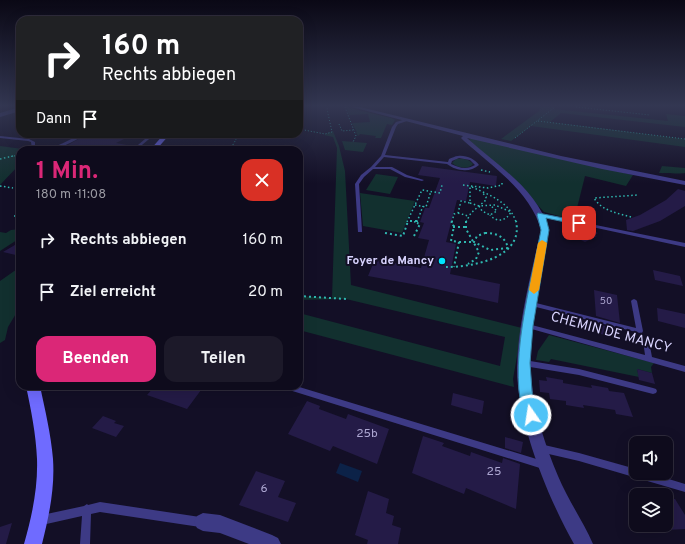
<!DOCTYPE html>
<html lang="de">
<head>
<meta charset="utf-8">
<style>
	body { margin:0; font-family:Overpass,sans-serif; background:#1c1929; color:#f1f3f6; height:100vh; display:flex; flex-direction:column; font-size:15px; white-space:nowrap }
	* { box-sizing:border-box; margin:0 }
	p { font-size:13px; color:#9b9ba3 }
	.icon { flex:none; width:22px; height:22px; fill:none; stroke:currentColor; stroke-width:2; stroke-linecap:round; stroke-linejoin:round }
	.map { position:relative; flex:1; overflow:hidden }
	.sheet { position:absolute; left:16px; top:146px; width:287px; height:244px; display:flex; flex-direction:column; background:#0e0b1c; border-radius:12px; box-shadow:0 4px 16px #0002,0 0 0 1px #2e2b3b }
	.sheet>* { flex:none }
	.guide { position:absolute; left:16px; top:16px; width:287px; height:122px; border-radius:12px; box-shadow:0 4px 16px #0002,0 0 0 1px #2e2b3b; background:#202124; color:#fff; overflow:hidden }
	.controls { position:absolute; left:629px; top:436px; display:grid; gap:8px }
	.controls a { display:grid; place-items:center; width:44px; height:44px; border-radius:8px; background:#0e0b1c; box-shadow:0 4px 16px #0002,0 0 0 1px #2e2b3b; font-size:20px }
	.pin { position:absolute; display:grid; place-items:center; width:34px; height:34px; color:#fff; margin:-17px; border-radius:8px; box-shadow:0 2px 6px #0006 }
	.me { position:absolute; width:44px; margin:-22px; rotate:347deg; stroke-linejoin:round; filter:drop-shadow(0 0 3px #0008) }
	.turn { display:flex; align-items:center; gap:14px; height:84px; padding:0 20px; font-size:18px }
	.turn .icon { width:52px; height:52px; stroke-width:2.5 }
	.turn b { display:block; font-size:28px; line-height:34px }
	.then { display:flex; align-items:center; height:38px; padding:0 20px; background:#0003; gap:8px; font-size:15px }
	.round { display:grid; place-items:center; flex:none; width:42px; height:42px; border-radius:12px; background:#1c1929 }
	.headline { display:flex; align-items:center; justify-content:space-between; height:68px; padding:0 20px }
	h1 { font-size:24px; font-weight:700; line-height:30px; color:#db2777 }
	.cta { display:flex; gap:8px; margin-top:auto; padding:8px 20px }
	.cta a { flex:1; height:46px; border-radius:12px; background:#db2777; color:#fff; font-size:16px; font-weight:700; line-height:46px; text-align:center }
	.cta a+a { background:#1c1929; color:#f1f3f6 }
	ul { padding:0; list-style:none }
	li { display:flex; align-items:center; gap:12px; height:52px; padding:0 20px }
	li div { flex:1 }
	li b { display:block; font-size:15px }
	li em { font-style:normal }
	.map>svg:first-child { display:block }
	.green { fill:#12302f }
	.water { fill:#0c2248 }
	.building { fill:#241b47 }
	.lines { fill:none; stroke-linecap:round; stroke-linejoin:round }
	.path-far2 { stroke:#2fb8b0; stroke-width:1; stroke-dasharray:1 2; stroke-linecap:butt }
	.path-far1 { stroke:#2fb8b0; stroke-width:1.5; stroke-dasharray:1.5 2.5; stroke-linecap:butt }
	.path { stroke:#2fb8b0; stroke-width:2; stroke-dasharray:2 3; stroke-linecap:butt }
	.service { fill:#3d3a85; fill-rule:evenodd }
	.minor { fill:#3d3a85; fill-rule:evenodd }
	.secondary { fill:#6f6bff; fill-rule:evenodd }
	.route { fill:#4fc3f7; stroke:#337fa1 }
	.slow { fill:#f59e0b }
	.poi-dot { fill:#00e5ff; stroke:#130f26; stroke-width:1.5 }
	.labels { text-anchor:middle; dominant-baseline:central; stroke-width:4; stroke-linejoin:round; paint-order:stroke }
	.number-label { font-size:10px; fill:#aca6d1 }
	.poi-label { font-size:12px; font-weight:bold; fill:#d9d4ff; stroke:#130f26; text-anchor:end }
	.near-number-label { font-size:12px; fill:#aca6d1 }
	.near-street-label { font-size:14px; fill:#d9d4ff; stroke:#130f26 }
</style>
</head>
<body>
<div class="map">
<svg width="685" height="544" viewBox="0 0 685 544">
	<rect width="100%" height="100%" fill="#130f26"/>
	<path class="green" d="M346 107 391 118 395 120 392 125 387 124 381 138H375L376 136 360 134 358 136 356 132 357 131H356L352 123 370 122 368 114 349 115Z
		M541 107H555L553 109 668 121 666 114 685 116V127L561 113 550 122 685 139V147L531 126 511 141 501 139 539 111Z
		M333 131 339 146 345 171 351 285 522 328 513 379 514 387 299 330V313L500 366 505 337 346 299 299 300V296L332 298 337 148 333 137 324 135Z
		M472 138 633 175 626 186 585 176 574 220 544 212 518 184 469 140Z
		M342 141 367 143 363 152 345 150Z
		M0 146 30 150H20V164L0 185Z
		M456 159C462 158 470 159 473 164 468 170 458 168 452 163Z
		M662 166 685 168V173C682 174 662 173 659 173Z
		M376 174 398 177 390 194 366 190Z
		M360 193 415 201 402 233 363 226Z
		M20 229V238L0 251V232L6 233 11 230Z
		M20 267V307L8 327 5 340 0 343V281Z
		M549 335 654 363 651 367 652 373 637 369 639 377 551 359 549 362 536 360 538 351Z"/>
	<path class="water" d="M340 463 362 471 358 482 336 473Z"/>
	<path class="building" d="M87 134H134L116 143 127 145V150H91L68 145Z
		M422 166 497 176 496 186 470 182 466 201 457 200 446 242 456 244 450 274 500 284 498 303 423 286 368 276 375 259 421 268 429 240 418 238 424 223 420 222 425 208H429L440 178 418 175Z
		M678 189 685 191V206L660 221 633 231 627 230 626 220 640 215 666 200Z
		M587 228 598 233 594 235 597 236 585 242 571 235Z
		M20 242V256L3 252Z
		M653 270 680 276 683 286 655 280Z
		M594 290 617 295 620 323 596 316Z
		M657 308 685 314V328L658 321Z
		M597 324 619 329 620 339 597 333Z
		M637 369 652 373 655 384 639 380Z
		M546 377 563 380V383L592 388 591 385 608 388 609 391 624 393 633 417 616 414 615 410 583 405 584 408 566 405V401L550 399 549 393 540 392 539 380 547 381Z
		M155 386H204L187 409 147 395Z
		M453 393 484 401 482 414 451 405Z
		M307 401 320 406 319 409 346 419 348 414 389 429 377 464 333 446 330 451 288 434Z
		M103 416 116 421 114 423 124 426 116 437 92 428Z
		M423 436 444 443 442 446 470 456 471 452 502 463 503 458 520 464 516 509 466 488 464 494 412 473Z
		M505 437 523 442 521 453 505 448Z
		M256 471 285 481 278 497 296 503 288 522 239 505Z
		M368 491 389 499 386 513 394 516 392 525 401 528 398 544H367L368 540 355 535Z
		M666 499H675L685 515V529L666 530Z
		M12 523 6 544H0V527Z"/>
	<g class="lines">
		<path class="path-far2" d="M345 107 356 136 353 142
			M576 107 650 115
			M538 121 685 139
			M339 124 342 131 353 130
			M299 129 325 134 332 132 327 109 328 107
			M515 138 555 107
			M230 150 239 134
			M8 157 20 155"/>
		<path class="path-far1" d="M0 159 13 156
			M481 170 490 172
			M463 185 488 188 502 185V182
			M0 186 13 188
			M472 187C489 195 510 202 516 222
			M470 203 479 206 495 205 511 212C506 221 497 223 490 215
			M415 205 426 207 431 191
			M479 206 482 211 490 215 497 211 491 206
			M458 213 468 216
			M14 216H17
			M631 217C617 213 602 211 594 198L638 195
			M410 221 416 222
			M407 222 422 190 440 193 442 185
			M417 222 423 206
			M452 222 454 214 458 213 461 201 470 203V186
			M466 222 471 213 486 200V197L482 192"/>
		<path class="path" d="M410 221H417
			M452 221 451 224 454 226 451 241 459 242 454 267
			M466 221V229L479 252 476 259 468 264
			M453 227H466
			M385 233 403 236 408 221
			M485 233C496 233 505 236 508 248L490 250 474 242 477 236Z
			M414 236 420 224 417 223
			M459 242H474
			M446 267C473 267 524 258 516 221
			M299 296 346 299"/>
		<path class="service" d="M406 119H407V121L398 124 396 127 385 155 448 162 449 159C452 158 455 156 458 156 466 155 475 159 479 165 470 173 456 171 447 164L384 157 375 167H392L407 175 424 180 422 181 405 177 390 169H373L364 177 359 184 362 231V232H358L355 184 361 175 371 167 381 156 392 127 396 122ZM459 158 470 160 475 165C467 170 459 168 451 164L452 161Z
			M81 134H86C70 144 51 154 32 149L31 142 28 141 0 138V136L29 139 35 142V147C52 152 66 141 81 134Z
			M151 134H155L136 150H132Z
			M539 214H541L685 243V247L541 216H539Z
			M634 299 636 300 637 301 643 331 642 333H640L532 306 530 305 529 304 530 303 532 302 636 328 631 301 632 300Z
			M526 324H528L645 355 643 341 644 339H648L649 341 652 357 685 366V372L528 328H526L525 326Z
			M524 360 579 369 653 388 656 389 657 391 656 393 653 394 579 375 524 366 522 365 521 363 522 361Z
			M282 386H296L543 461 546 462 547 465 546 468 543 469 286 389 283 388Z
			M540 444 579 453 636 469V473H649L685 484V492L579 461 540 452 537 451 536 448 537 445Z
			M100 502 200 517 203 519 205 522 203 525 200 527 100 512 91 514 90 544H80L82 516 42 525 39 523 37 520 39 517 42 515 84 506 87 504 88 505Z"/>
		<path class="minor" d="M20 107V111L0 117V113Z
			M352 107H360L561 156 685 181V185L602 169 467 138C497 165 538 190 549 230 541 277 528 326 531 374 533 409 545 445 558 476 568 500 583 521 593 544H574C548 498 517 422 517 368 518 322 531 275 541 230 531 192 492 166 464 141L461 138 463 136Z
			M203 513 220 515 272 535 278 538 281 544H249L220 533 203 531 197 528 194 522 197 516Z"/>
		<path class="secondary" d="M164 134H170L156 150H150Z
			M26 386H40C45 410 51 434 53 459 55 488 49 516 42 544H24C32 516 38 488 37 459 36 434 31 410 26 386Z"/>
	</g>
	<linearGradient id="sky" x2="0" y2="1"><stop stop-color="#0a0815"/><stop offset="0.58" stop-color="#333752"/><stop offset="1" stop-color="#333752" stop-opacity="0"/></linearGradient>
	<rect width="685" height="183" fill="url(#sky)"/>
	<path class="route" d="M538 213 579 221 583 223 579 225 546 218 549 230 533 326 530 363 532 391 537 415 536 419 531 421 526 419C505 374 532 279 541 230L537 215Z"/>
	<path class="slow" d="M542 240 547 243 539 290 534 294 529 290 538 243Z"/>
	<circle class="poi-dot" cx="442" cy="261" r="4"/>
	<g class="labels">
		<g class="number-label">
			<text x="606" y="301">50</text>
		</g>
		<g class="poi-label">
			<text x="434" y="261">Foyer de Mancy</text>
		</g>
		<g class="near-number-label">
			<text x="367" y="434">25b</text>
			<text x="494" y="472">25</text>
			<text x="264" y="489">6</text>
		</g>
		<g class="near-street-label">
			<text transform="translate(611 333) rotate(15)">CHEMIN DE MANCY</text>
		</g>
	</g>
</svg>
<div class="controls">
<a><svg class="icon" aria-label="sound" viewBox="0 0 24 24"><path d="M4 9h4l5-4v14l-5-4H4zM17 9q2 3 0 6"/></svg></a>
<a><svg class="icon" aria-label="layers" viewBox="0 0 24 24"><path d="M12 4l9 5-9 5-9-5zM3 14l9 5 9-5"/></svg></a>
</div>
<div class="pin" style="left:579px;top:223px;background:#d93025"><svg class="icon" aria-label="arrive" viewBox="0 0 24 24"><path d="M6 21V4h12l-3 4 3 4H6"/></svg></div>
<svg class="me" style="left:531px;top:415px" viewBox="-20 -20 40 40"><circle r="17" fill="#4fc3f7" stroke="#fff" stroke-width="3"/><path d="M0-11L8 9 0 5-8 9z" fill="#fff"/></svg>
<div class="guide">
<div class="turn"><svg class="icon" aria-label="right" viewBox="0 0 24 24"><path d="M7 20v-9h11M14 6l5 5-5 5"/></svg><div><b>160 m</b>Rechts abbiegen</div></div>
<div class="then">Dann<svg class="icon" aria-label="arrive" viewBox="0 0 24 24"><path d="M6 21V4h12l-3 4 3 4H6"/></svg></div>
</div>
<section class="sheet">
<div class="headline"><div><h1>1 Min.</h1><p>180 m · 11:08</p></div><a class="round" style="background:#d93025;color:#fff"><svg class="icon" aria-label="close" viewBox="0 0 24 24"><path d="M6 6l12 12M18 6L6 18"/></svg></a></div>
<ul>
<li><svg class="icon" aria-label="right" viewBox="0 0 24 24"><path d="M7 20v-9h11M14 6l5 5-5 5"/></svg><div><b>Rechts abbiegen</b></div><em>160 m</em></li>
<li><svg class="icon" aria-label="arrive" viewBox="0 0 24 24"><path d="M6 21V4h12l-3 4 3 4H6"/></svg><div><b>Ziel erreicht</b></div><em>20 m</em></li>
</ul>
<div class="cta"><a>Beenden</a><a>Teilen</a></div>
</section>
</div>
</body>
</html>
